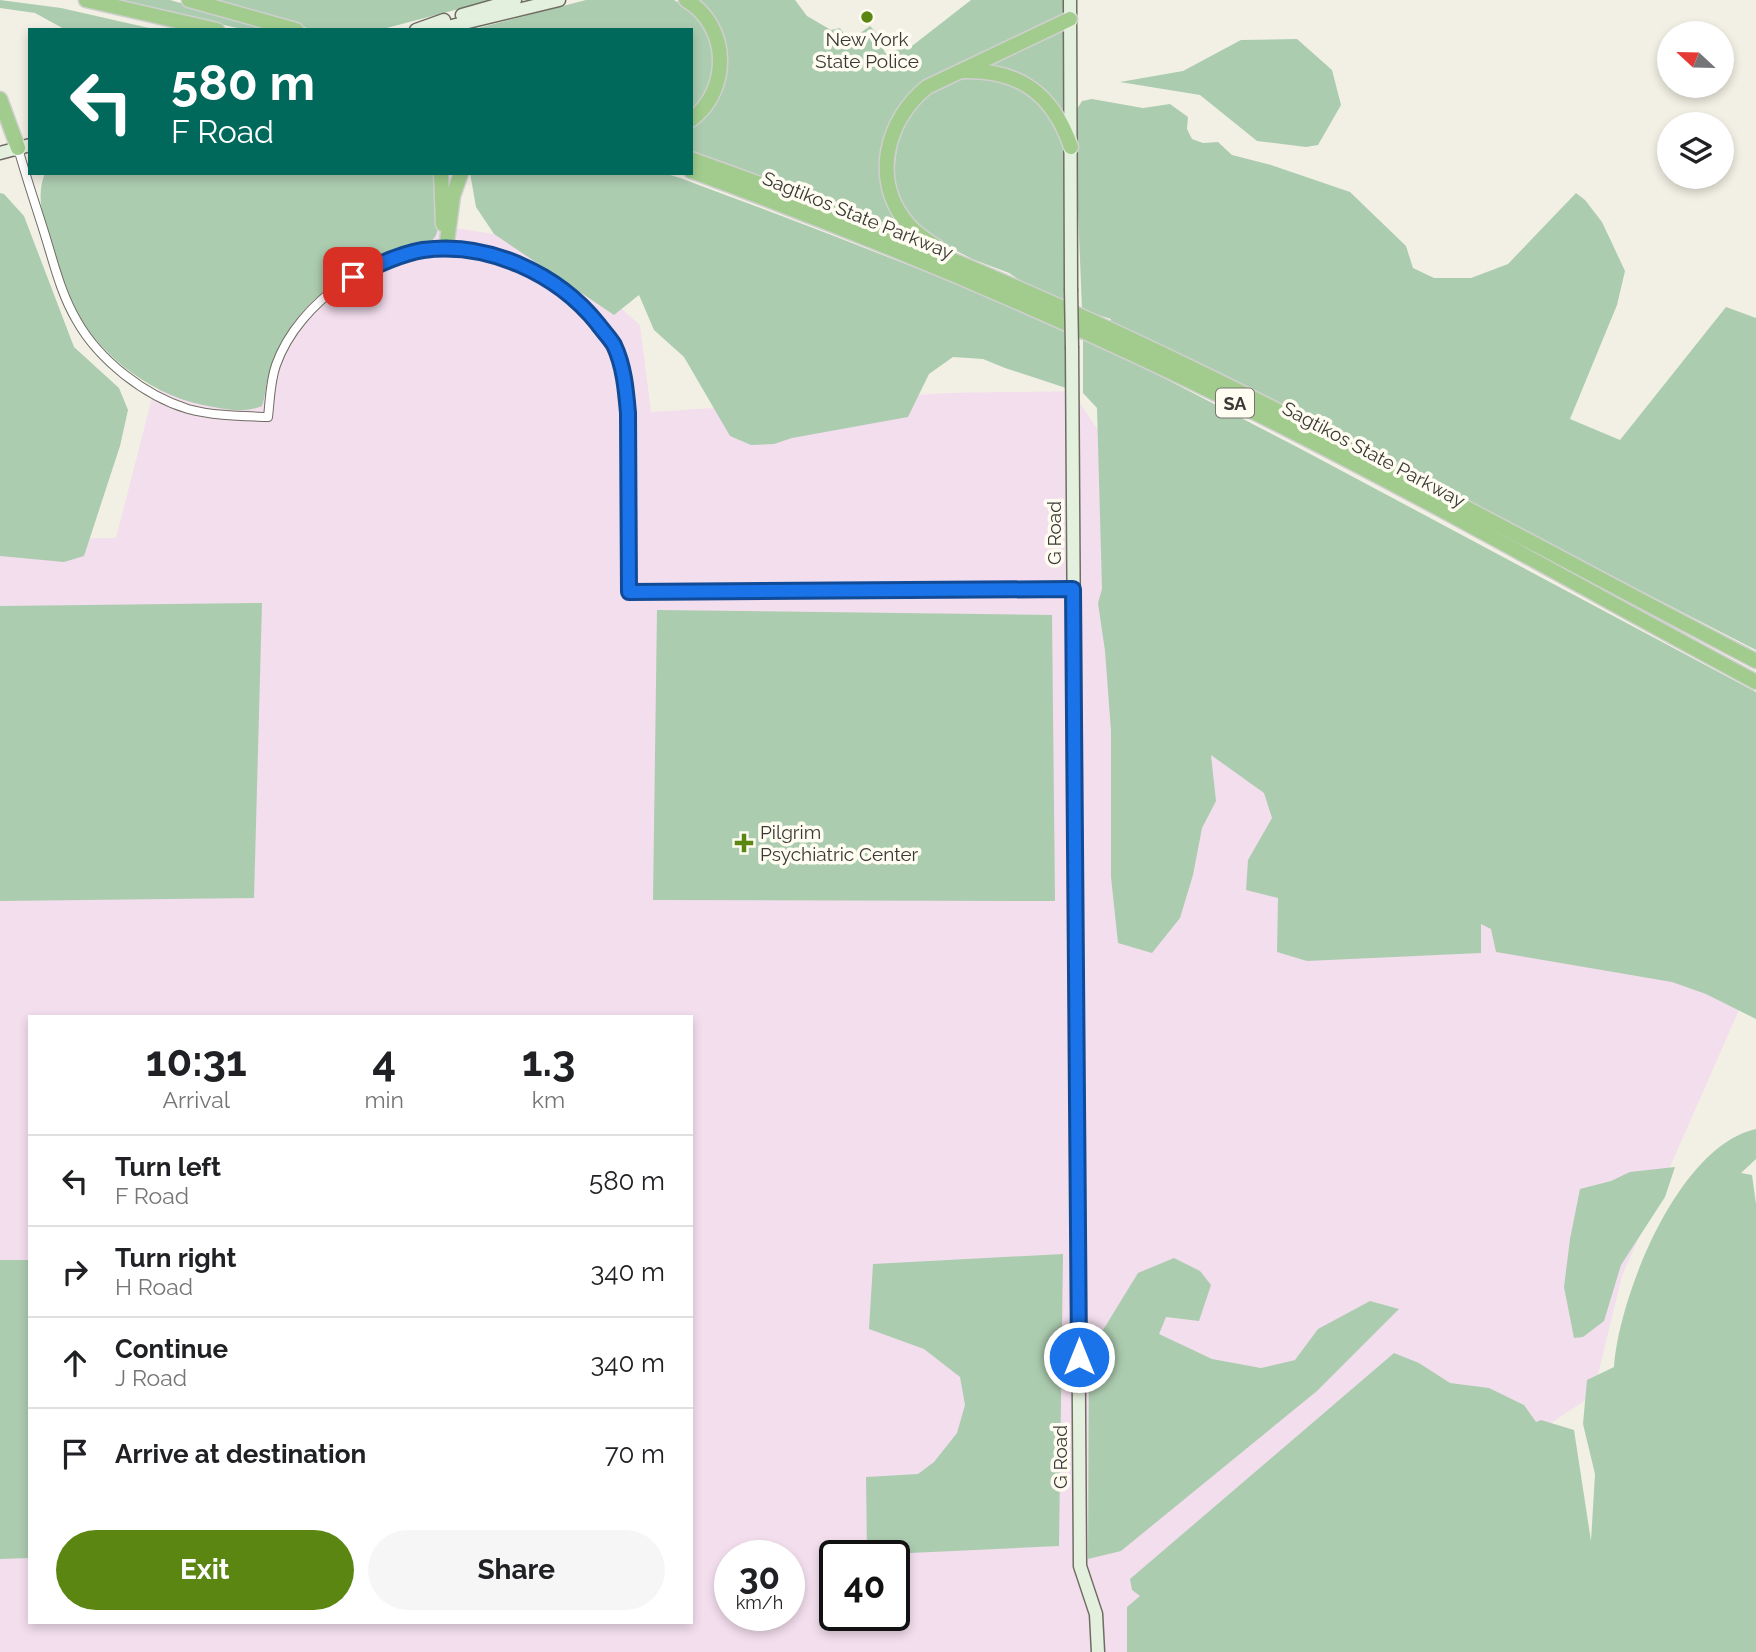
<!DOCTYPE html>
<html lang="en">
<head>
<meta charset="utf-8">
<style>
	body { margin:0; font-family:Raleway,sans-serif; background:#f6f6f6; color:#202124; height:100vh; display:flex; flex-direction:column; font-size:26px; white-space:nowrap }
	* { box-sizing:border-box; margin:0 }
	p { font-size:23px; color:#757577 }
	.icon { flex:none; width:38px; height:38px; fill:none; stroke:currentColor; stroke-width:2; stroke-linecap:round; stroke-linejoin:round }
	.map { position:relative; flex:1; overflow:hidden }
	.sheet { position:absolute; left:28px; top:1015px; width:665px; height:609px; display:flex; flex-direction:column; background:#fff; border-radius:0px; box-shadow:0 4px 10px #0003 }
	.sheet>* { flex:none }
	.hud { position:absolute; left:28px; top:28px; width:665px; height:147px; border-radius:0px; box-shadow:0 4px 10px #0003; background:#00695c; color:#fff; overflow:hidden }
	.needle { width:46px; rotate:292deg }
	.fabs { position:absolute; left:1657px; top:21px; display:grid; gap:14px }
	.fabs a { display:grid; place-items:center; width:77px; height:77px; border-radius:50%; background:#fff; box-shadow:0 4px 10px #0003; font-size:35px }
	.speed { position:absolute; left:714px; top:1540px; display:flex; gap:14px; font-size:35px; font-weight:700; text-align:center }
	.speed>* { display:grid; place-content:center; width:91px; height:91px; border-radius:50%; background:#fff; box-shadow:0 4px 10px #0003; line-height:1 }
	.speed small { font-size:18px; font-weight:400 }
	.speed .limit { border:4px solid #111; border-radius:10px; background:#fff; color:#111 }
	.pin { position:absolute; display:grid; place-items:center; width:60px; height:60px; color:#fff; margin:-30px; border-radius:14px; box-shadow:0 4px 10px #0006 }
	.me { position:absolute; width:77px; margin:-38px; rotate:0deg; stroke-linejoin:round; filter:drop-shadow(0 0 5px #0008) }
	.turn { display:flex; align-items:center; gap:24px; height:147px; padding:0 28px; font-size:32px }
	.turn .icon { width:91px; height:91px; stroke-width:2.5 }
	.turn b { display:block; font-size:49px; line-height:60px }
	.eta { display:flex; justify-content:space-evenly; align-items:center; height:119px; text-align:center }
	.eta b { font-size:42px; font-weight:700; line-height:49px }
	.cta { display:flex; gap:14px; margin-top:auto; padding:14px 28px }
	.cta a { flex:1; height:80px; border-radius:42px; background:#5b8611; color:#fff; font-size:28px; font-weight:700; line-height:80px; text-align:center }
	.cta a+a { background:#f6f6f6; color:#202124 }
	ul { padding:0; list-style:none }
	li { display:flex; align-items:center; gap:21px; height:91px; padding:0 28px; border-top:2px solid #e0e0e0 }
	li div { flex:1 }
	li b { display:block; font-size:26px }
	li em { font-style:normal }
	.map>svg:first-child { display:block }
	.medical { fill:#f3deed; fill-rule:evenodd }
	.green { fill:#acccb0 }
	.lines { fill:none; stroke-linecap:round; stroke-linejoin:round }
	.street-casing { stroke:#6f6d63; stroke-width:10 }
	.secondary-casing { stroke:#6f6d63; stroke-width:15 }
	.highway-casing { stroke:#d0cfcf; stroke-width:17 }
	.street { stroke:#fff; stroke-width:8 }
	.secondary { stroke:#e3f0dd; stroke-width:12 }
	.highway { stroke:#a1cc8e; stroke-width:14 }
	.secondary-bridge-casing { stroke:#6f6d63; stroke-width:15; stroke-linecap:butt }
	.secondary-bridge { stroke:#e3f0dd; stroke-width:12 }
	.route-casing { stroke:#114b97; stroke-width:18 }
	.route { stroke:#1a73e8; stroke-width:12 }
	.poi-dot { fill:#5b8611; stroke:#fffdf1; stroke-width:2.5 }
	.labels { text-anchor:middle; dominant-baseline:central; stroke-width:7; stroke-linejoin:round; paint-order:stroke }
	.shield { fill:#fffdf1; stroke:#75746d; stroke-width:2 }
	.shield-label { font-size:18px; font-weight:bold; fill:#3a3935 }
	.poi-label { font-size:19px; fill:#3a3935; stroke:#fffdf1 }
	.street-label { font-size:19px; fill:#3a3935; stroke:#fffdf1 }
</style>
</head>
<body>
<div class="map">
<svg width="1756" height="1652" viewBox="0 0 1756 1652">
	<rect width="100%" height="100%" fill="#f2f0e4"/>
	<path class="medical" d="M424 223 511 237 587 278 640 325 651 412 948 393 1072 391 1174 546 1746 994 1622 1276 1593 1395 1208 1652H0V539L116 538 153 394 304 251ZM30 1017H691V1622H30ZM730 1556H789V1615H730ZM835 1556H894V1615H835Z"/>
	<path class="green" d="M0 0 61 8 158 30H66L35 13 0 8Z
		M115 0H170L275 30H246Z
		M210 0H493L379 30H314Z
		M586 0H674L697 13 712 37 717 64 710 93 691 114V30H471Z
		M694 0H795L807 16 831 30 840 28 849 41 870 26 877 33 885 53 912 46 971 0H1063V11L1060 18 916 91 883 150 909 234 691 153V126C728 108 734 58 717 24 713 15 702 7 694 0Z
		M1066 28 1065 117 1054 100 1040 87 986 67 985 65Z
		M1297 39 1332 70 1341 105 1318 145 1306 147 1257 141 1200 95 1120 82 1183 71 1241 40Z
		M959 78H998L1026 89 1063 133 1066 156 1067 304 1033 289 1009 273 972 259 934 239 910 220 893 179 899 132 924 97Z
		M1092 99 1143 108 1170 104 1188 117 1187 129 1192 139 1203 143 1218 142 1232 155 1271 165 1350 192 1406 246 1413 268 1434 278H1471L1508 264 1576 193 1585 200 1602 222 1625 271 1617 305 1570 419 1620 440 1726 307 1756 318V650L1506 522 1352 439 1110 323 1111 319 1082 310 1077 185V109L1082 101Z
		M45 173H438C438 189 442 225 435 237 426 251 401 254 386 259 329 279 290 311 270 369 266 381 266 394 262 406 243 414 223 409 203 405 146 393 94 351 69 298 62 282 57 263 52 246 44 223 35 197 45 173Z
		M470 173H664L683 179C812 227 940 276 1067 330L1066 388 1005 368 983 359 953 357 929 374 908 417 792 438 774 444 751 445 730 436 684 357 654 330 639 295 614 315 494 234 476 207Z
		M0 193 4 194 24 216 74 347 119 388 128 410 120 446 84 556 64 562 0 556Z
		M1083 336 1299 448 1756 692V1019L1706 994 1672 982 1496 952 1491 929 1481 924V953L1307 961 1277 952 1278 898 1246 890 1248 860 1272 818 1264 793 1211 755 1216 801 1202 828 1193 875 1180 918 1152 953 1118 943 1111 877V731L1105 651 1098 603 1102 589 1097 408 1083 393Z
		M262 603 254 898 0 901V606Z
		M657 610 1052 615 1055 901 653 900Z
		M1756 1129V1159L1741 1173 1752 1175 1756 1204V1652H1127V1607L1140 1596 1132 1590 1130 1579 1394 1353 1419 1363 1450 1383 1489 1388 1524 1405 1536 1422 1541 1420 1574 1430 1591 1541 1595 1474 1583 1424 1587 1380 1614 1367C1619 1296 1678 1146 1756 1129Z
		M1675 1167 1665 1197 1621 1265 1604 1321 1583 1337 1574 1338 1564 1287 1570 1239 1580 1189 1611 1181 1630 1172Z
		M1063 1254 1059 1546 867 1555 866 1477 918 1474 934 1462 957 1433 965 1405 960 1377 924 1349 869 1329 873 1264Z
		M1174 1258 1200 1271 1211 1285 1199 1321 1166 1317 1159 1334 1212 1359 1261 1368 1295 1360 1318 1329 1370 1301 1399 1309 1317 1391 1121 1551 1088 1559 1089 1333 1103 1330 1138 1273Z
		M0 1260H30V1558L0 1559Z"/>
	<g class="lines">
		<g class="street-casing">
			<path id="street" d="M18 148C26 177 36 206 45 235 54 264 61 294 77 321 99 360 145 396 188 409 214 416 242 416 268 417 270 400 270 382 276 365 299 300 377 249 446 249 473 249 498 257 523 267 554 280 577 298 598 324 603 331 610 337 614 345 632 383 628 429 628 470 629 511 629 552 629 592L1073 589"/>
		</g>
		<g class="secondary-casing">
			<path id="secondary" d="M1070 0 1071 289
				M462 15 515 0
				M416 30 444 20
				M435 30 559 0
				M0 153 30 145
				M1072 348 1080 1566 1096 1614 1098 1652"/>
		</g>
		<g class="highway-casing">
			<path id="highway" d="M86 0 217 30
				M189 0 296 30
				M686 0C730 26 731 90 691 120
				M963 71C1019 69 1053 94 1071 147
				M0 99 18 148
				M691 159C868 222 1041 294 1210 377 1394 467 1574 566 1756 661
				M691 171C879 240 1063 318 1243 407 1417 493 1586 590 1756 682
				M441 173 443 224
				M937 247C926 240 915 233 907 223 871 180 886 120 927 87L1070 19
				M446 249 453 196 461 173"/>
		</g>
		<use href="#street" class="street"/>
		<use href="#secondary" class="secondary"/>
		<use href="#highway" class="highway"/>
		<g class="secondary-bridge-casing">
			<path id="secondary-bridge" d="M1071 289 1072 348"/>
		</g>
		<use href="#secondary-bridge" class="secondary-bridge"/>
	</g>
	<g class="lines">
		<g class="route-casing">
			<path id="route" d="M353 277C374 266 399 254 423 250 488 241 558 274 598 324 603 331 610 338 614 345 624 366 626 390 628 413L629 592 1073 589 1079 1357"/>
		</g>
		<use href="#route" class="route"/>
	</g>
	<g class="poi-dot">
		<circle cx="867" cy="17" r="7"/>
		<path d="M740.5 832.5h7v7h7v7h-7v7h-7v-7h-7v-7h7z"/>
	</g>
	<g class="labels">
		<rect class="shield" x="1216" y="388.5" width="38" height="29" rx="5"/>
		<g class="shield-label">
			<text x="1235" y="403">SA</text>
		</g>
		<g class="poi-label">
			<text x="867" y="39">New York<tspan x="867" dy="22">State Police</tspan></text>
			<text x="760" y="832" text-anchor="start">Pilgrim<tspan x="760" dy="22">Psychiatric Center</tspan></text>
		</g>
		<g class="street-label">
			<text transform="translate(858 215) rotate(22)">Sagtikos State Parkway</text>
			<text transform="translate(1374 454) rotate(28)">Sagtikos State Parkway</text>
			<text transform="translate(1054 533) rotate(-90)">G Road</text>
			<text transform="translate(1060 1457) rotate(-90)">G Road</text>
		</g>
	</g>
</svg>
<div class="fabs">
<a><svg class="needle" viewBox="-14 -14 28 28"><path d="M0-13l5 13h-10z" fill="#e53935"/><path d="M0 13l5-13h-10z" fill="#757577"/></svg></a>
<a><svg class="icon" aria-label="layers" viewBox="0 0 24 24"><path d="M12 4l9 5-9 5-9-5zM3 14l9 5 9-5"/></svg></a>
</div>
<div class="speed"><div>30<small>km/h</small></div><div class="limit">40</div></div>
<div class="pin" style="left:353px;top:277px;background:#d93025"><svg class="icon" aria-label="arrive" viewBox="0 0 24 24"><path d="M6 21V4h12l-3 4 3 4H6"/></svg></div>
<svg class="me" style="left:1079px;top:1357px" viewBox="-20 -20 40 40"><circle r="17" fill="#1a73e8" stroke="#fff" stroke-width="3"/><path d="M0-11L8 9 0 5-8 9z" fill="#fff"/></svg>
<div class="hud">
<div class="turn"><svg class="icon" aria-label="left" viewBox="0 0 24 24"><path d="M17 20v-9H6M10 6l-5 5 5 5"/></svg><div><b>580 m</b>F Road</div></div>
</div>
<section class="sheet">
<div class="eta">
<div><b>10:31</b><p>Arrival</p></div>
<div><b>4</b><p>min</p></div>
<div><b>1.3</b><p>km</p></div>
</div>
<ul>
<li><svg class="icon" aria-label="left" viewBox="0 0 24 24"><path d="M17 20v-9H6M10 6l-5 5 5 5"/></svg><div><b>Turn left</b><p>F Road</p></div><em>580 m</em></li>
<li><svg class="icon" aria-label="right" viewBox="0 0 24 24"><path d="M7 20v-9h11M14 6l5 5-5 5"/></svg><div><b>Turn right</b><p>H Road</p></div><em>340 m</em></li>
<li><svg class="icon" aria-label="ahead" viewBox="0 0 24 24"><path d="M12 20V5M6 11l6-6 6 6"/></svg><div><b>Continue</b><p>J Road</p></div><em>340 m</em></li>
<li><svg class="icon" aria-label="arrive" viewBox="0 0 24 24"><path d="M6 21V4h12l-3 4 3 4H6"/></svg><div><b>Arrive at destination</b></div><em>70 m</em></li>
</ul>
<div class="cta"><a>Exit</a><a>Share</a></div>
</section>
</div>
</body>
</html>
